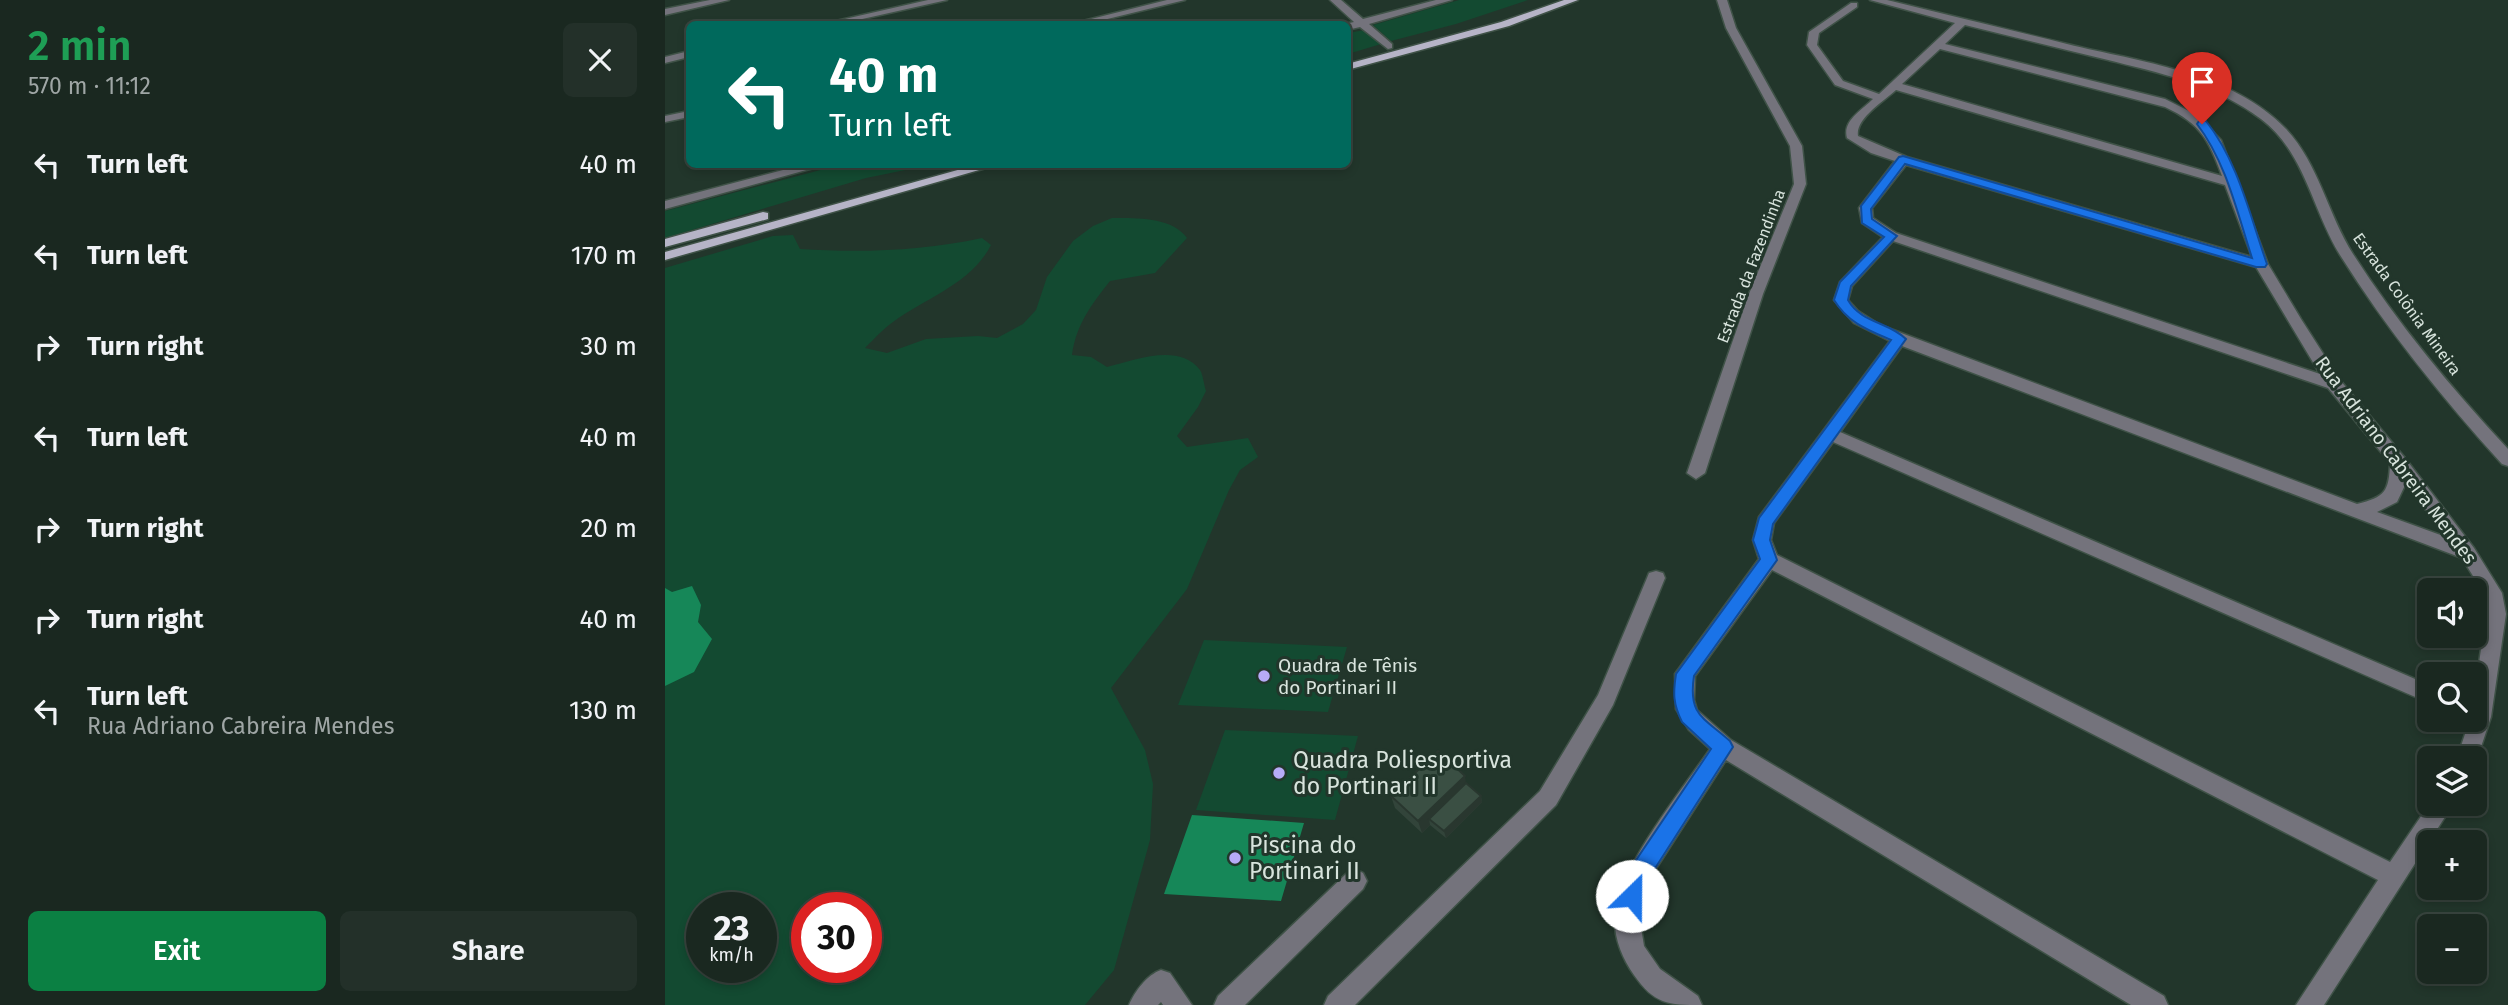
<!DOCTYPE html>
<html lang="en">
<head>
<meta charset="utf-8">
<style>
	body { margin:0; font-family:"Fira Sans",sans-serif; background:#233029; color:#f1f3f6; height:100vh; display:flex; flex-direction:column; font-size:26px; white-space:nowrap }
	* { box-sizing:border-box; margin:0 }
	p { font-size:23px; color:#9fa6a5 }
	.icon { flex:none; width:38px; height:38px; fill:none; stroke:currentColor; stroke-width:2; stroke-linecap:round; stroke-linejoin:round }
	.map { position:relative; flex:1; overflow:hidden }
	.drawer { display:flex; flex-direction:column; background:#1a2820; width:665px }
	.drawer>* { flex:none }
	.guide { position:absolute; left:21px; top:21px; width:665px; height:147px; border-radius:10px; box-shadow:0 4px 10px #0003,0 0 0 2px #38443e; background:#00695c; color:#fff; overflow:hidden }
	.controls { position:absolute; left:1752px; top:578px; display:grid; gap:14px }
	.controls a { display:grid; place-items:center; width:70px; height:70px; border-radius:10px; background:#1a2820; box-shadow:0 4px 10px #0003,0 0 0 2px #38443e; font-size:35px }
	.speed { position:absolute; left:21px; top:892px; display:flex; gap:14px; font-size:35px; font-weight:700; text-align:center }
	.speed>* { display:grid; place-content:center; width:91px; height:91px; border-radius:50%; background:#1a2820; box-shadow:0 4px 10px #0003,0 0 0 2px #38443e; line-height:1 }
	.speed small { font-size:18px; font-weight:400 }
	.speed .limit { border:10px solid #d22; background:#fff; color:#111 }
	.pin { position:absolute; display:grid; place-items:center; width:60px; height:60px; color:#fff; margin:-72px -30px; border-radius:50% 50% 50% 0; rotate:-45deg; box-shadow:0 0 7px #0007 }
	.pin .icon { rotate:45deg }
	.me { position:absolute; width:77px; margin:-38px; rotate:23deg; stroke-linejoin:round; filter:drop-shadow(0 0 5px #0008) }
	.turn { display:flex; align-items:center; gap:24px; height:147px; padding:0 28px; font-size:32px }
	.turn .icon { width:91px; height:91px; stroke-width:2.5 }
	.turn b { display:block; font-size:49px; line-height:60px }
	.round { display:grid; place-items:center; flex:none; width:74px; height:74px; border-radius:10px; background:#233029 }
	.head { display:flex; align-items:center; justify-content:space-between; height:119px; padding:0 28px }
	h1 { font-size:42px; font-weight:600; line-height:52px; color:#1e9e55 }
	.cta { display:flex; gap:14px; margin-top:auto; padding:14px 28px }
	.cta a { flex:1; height:80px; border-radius:10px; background:#0b8043; color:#fff; font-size:28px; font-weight:600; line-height:80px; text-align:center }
	.cta a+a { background:#233029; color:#f1f3f6 }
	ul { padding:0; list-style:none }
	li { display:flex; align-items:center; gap:21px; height:91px; padding:0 28px }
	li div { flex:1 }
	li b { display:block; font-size:26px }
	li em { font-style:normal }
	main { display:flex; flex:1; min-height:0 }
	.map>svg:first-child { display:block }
	.green { fill:#134a31; fill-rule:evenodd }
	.water { fill:#168758 }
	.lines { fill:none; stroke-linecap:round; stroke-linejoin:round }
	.minor-casing { stroke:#3f5247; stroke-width:3 }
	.major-casing { stroke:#3f5247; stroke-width:3 }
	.minor { fill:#74737c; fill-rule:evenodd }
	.major { fill:#b6b4c7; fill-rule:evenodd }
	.wall { fill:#32443a }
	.shaded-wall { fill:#29372f }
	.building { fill:#3a4f43; stroke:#29372f; stroke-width:2 }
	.route { fill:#1a73e8; stroke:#114b97; stroke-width:2 }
	.poi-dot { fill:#b7abf7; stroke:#22362b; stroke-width:2.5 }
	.labels { text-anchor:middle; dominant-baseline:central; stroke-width:6; stroke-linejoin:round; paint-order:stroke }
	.far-street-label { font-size:16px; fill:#d8e4dd; stroke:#22362b }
	.street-label { font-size:19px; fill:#d8e4dd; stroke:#22362b }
	.poi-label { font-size:19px; fill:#d8e4dd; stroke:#22362b; text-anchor:start }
	.near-poi-label { font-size:23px; fill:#d8e4dd; stroke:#22362b; text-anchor:start }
</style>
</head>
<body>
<main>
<section class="drawer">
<div class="head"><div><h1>2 min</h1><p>570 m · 11:12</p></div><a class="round"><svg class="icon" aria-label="close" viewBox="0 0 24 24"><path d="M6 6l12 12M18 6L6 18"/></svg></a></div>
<ul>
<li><svg class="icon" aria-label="left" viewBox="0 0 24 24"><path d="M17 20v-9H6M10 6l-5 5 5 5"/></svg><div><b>Turn left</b></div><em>40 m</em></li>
<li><svg class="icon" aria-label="left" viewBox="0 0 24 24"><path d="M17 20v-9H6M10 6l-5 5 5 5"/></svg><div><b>Turn left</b></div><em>170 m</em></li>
<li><svg class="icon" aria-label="right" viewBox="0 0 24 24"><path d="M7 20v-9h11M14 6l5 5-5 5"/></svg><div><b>Turn right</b></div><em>30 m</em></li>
<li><svg class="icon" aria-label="left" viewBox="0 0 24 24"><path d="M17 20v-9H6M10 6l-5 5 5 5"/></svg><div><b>Turn left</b></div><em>40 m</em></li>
<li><svg class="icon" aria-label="right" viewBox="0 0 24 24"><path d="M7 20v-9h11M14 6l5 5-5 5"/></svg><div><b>Turn right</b></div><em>20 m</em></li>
<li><svg class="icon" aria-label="right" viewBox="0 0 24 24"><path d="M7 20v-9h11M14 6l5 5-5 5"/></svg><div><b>Turn right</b></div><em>40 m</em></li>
<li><svg class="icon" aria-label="left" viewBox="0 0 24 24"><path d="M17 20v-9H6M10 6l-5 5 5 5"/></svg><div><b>Turn left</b><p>Rua Adriano Cabreira Mendes</p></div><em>130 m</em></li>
</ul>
<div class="cta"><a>Exit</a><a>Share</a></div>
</section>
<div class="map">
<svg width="1843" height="1005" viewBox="0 0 1843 1005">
	<rect width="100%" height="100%" fill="#22362b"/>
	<path class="green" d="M794 0H863L791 24 726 41 708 25Z
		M700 30 716 44 683 54V33Z
		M178 164 265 165 201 178 0 238V211Z
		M447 218C472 218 507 217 522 238L490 273 445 281C426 305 411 325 407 355L426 357 442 367C469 361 513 342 535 370 538 375 539 385 541 391L533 407 512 436 522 447 583 438 593 457 575 470 564 490 522 589 446 688 480 750 488 784 485 840 449 970 420 1005H0V268L108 236 128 235 135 249C195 253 258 251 317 238L326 245C306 284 262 297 228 322 218 329 209 339 200 348L222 353 261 339 313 336 332 338 358 324 371 310 382 277 408 241 428 226ZM37 908H96V968H37ZM142 908H201V968H142Z
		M539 640 682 647 663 712 513 705Z
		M560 730 693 736 670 820 531 810Z"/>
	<path class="water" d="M27 586 36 605 33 622 47 639 29 672 0 686V588L7 592Z
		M527 815 639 823 616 901 499 894Z"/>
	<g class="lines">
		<g class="minor-casing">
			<path id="minor" d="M45 0H64L0 15V9Z
				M263 0H282L175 24H158Z
				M502 0H520L422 24H406Z
				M665 0H676L698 19 771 0H787L704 24 727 44V48L723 49 695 27 682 30V24H680L689 22Z
				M1052 0H1062L1071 28 1137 146 1141 184 1098 294 1040 473 1031 479 1022 473 1084 294 1129 184 1125 146 1061 28Z
				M1205 0H1222C1282 15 1342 29 1402 44 1475 62 1567 72 1621 129 1654 164 1663 215 1688 254 1733 324 1787 389 1843 449V466L1837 464C1778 399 1722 330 1675 255 1647 210 1640 152 1596 119 1550 84 1494 73 1439 59 1392 48 1346 36 1300 25L1280 44 1500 99 1530 114 1556 140 1603 264 1636 319 1675 380 1740 458 1809 548 1837 593 1841 614 1826 717 1810 765V758H1792L1805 719H1810V691L1821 614 1819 594 1797 558 1237 346 1175 432 1764 685V703L1168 442 1109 523 1106 540 1112 555 1725 862 1765 803H1789L1659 1005H1631L1713 880 1107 570 1030 676 1029 700 1032 710 1066 740 1499 996 1503 1005H1466L1061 760 983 881 974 915 979 946 995 969 1033 996 1037 1005C1003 1005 989 1004 969 975 957 958 948 936 950 915 954 867 1017 790 1045 749L1024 730 1011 709 1010 674 1094 559 1088 540 1094 517 1225 341 1189 323 1169 300 1175 282 1218 237 1197 223 1194 208 1230 161 1206 153 1182 138C1177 121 1197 110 1208 99L1170 85 1142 45 1144 32 1186 3H1192V7L1154 33 1152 45 1178 81 1214 94 1290 23ZM1275 49 1500 107C1536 124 1544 140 1557 176L1237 84ZM1231 90 1560 185 1587 257 1242 157 1193 136C1190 119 1219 101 1231 90ZM1241 165 1591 267 1655 374 1231 233 1208 218 1207 208ZM1228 241 1663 388 1725 463C1724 492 1720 497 1692 504L1215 325 1193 311 1183 300 1187 286ZM1741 483 1781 537 1712 512 1732 502Z
				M24 51V57L0 63V57Z
				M24 111V117L0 122V116Z
				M141 164H163L0 209V201Z
				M991 571 998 573 1000 578 948 705 891 805 690 1005H659L663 996 875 791 933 695 982 578 984 573Z
				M690 869 698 873 702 881 698 889 580 1005H549L553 996 682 873Z
				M496 970 505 973 527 1005H498L496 1002 493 1005H464C470 991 482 975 496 970Z"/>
		</g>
		<g class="major-casing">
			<path id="major" d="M899 0H913L844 26 682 70V64L836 22Z
				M314 164H335L0 260V252Z
				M98 212 103 213V219L0 247V239Z"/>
		</g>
		<use href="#minor" class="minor"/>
		<use href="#major" class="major"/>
	</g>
	<path class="wall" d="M801 783 816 796 817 802 781 838 765 825 757 833 730 808 726 796Z"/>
	<path class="shaded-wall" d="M800 776 802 789 764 819 765 825 757 833 753 821Z
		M816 796 817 802 781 838 779 831Z"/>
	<path class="building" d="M773 751 800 776 753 821 726 796Z
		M801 783 816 796 779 831 764 819Z"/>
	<path class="route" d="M1534 121H1541C1573 161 1585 216 1602 264L1600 267H1591L1240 164 1206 209 1207 219 1232 236 1186 286 1183 300C1196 323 1224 322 1241 339L1108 524 1105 540 1112 560 1029 676C1023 715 1038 717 1065 741L1068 747 982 881 975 904 967 907 960 904 957 896 965 869 1046 749 1017 722C1008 704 1008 693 1011 674L1095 559 1088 540 1094 518 1226 340C1203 330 1183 323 1169 300L1175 282 1219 237 1197 223 1196 206 1234 157 1238 156 1587 258C1572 212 1561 162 1532 124Z"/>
	<g class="poi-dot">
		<circle cx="599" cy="676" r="7"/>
		<circle cx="614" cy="773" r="7"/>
		<circle cx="570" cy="858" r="7"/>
	</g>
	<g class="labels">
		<g class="far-street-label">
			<text transform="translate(1086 266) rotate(-69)">Estrada da Fazendinha</text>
			<text transform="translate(1742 304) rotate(54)">Estrada Colônia Mineira</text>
		</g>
		<g class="street-label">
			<text transform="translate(1731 460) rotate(53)">Rua Adriano Cabreira Mendes</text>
		</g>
		<g class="poi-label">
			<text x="613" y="665">Quadra de Tênis<tspan x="613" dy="22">do Portinari II</tspan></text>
		</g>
		<g class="near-poi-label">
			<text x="628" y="760">Quadra Poliesportiva<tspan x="628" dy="26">do Portinari II</tspan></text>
			<text x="584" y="845">Piscina do<tspan x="584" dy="26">Portinari II</tspan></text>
		</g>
	</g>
</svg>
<div class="controls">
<a><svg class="icon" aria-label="sound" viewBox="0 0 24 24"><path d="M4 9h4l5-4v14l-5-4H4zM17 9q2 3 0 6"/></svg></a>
<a><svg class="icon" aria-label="search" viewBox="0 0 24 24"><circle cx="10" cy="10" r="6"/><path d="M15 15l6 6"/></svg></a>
<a><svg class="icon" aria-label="layers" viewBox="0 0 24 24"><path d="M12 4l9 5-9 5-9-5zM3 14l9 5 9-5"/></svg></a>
<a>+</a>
<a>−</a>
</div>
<div class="speed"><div>23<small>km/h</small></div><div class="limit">30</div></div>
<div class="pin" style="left:1537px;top:124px;background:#d93025"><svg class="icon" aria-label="arrive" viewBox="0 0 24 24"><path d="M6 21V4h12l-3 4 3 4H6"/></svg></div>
<svg class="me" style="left:967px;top:896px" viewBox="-20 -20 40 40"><circle r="19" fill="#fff"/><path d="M0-13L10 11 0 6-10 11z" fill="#1a73e8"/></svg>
<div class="guide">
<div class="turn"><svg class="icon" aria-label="left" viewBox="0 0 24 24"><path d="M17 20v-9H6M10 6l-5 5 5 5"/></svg><div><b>40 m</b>Turn left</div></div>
</div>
</div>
</main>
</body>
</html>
